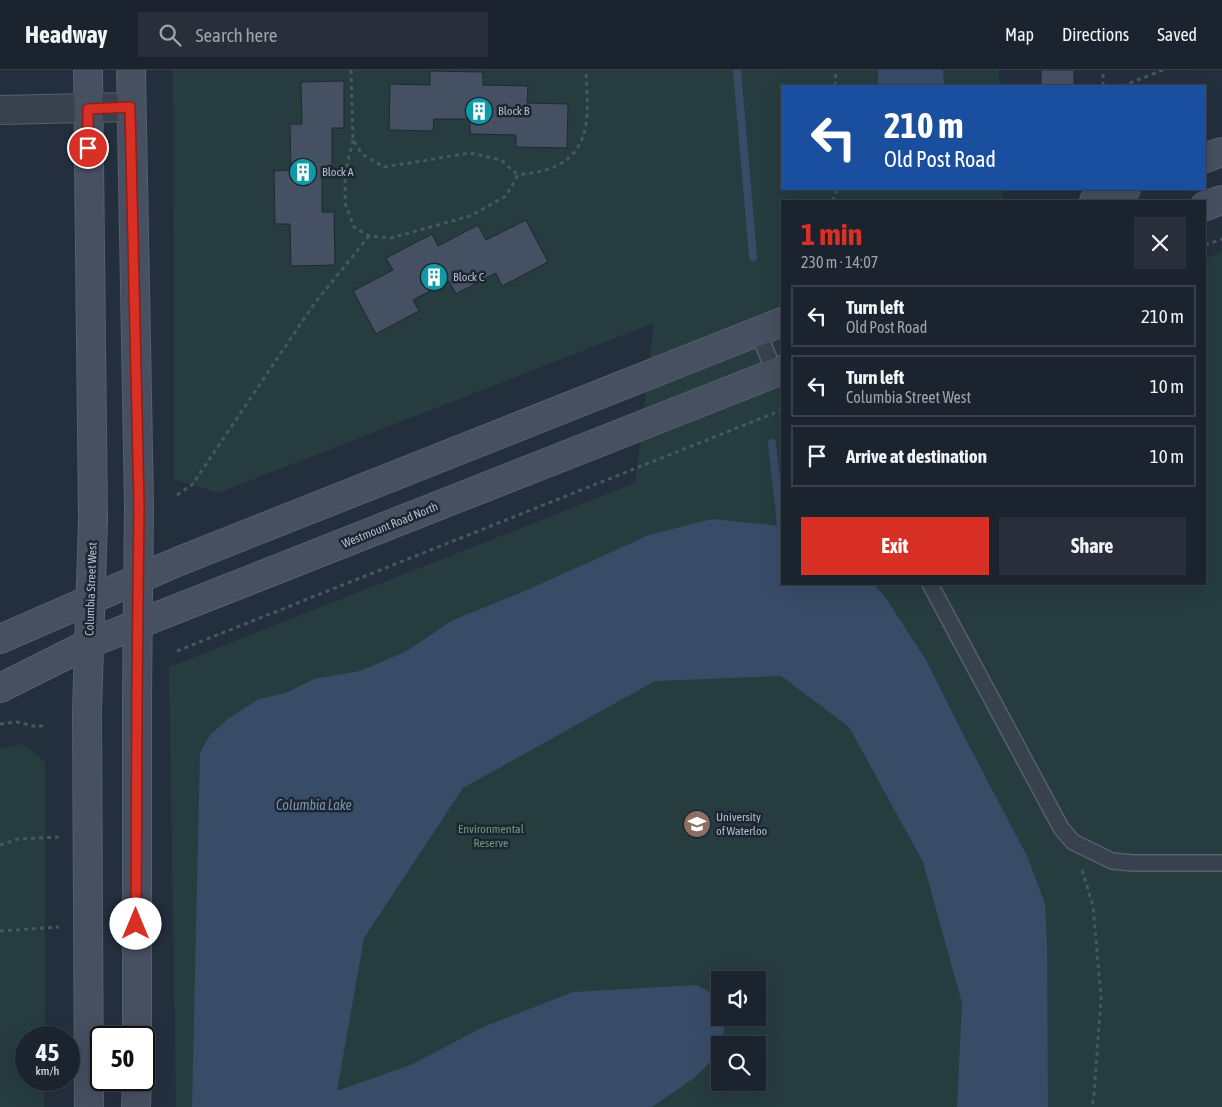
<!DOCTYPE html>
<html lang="en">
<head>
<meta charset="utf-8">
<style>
	body { margin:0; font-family:"Asap Condensed",sans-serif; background:#282f3a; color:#f1f3f6; height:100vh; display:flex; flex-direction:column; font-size:19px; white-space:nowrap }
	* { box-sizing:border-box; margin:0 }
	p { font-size:16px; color:#a0a4aa }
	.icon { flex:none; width:28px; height:28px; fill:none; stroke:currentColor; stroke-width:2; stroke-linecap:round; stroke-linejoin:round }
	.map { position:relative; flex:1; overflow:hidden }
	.panel { position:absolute; left:781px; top:130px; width:425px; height:385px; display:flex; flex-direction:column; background:#1b232e; border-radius:0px; box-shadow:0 5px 20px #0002,0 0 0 1px #39404a }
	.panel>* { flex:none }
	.top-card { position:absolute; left:781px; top:15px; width:425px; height:105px; border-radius:0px; box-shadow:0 5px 20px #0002,0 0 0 1px #39404a; background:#1a4fa0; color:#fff; overflow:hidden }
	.buttons { position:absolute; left:711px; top:901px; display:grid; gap:10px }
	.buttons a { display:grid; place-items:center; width:55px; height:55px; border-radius:0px; background:#1b232e; box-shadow:0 5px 20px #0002,0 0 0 1px #39404a; font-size:25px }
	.speed { position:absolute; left:15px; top:956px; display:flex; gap:10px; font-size:25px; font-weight:700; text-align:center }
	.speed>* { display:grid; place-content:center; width:65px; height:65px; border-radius:50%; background:#1b232e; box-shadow:0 5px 20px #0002,0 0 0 1px #39404a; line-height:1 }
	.speed small { font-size:12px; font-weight:400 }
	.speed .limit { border:2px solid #111; border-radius:8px; background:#fff; color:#111 }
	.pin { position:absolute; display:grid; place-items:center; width:42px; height:42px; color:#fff; margin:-21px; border:2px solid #fff; border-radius:50%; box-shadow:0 1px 5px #0007 }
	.me { position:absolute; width:55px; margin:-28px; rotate:0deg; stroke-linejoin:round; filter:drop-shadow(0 0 4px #0008) }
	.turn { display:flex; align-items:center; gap:18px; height:105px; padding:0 20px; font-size:22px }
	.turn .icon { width:65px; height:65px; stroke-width:2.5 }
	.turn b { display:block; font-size:35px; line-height:42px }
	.round { display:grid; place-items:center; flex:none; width:52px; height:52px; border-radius:0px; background:#282f3a }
	.summary { display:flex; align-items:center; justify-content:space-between; height:85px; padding:0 20px }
	h1 { font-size:30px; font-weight:700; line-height:38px; color:#d93025 }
	.cta { display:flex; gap:10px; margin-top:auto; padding:10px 20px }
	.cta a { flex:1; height:58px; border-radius:0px; background:#d93025; color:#fff; font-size:20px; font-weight:700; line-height:58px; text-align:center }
	.cta a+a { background:#282f3a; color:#f1f3f6 }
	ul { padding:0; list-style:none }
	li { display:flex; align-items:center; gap:15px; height:62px; margin:0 10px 8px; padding:0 10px; border:2px solid #39404a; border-radius:0px }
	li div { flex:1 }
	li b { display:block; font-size:19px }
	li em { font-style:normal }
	header { display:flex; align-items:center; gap:30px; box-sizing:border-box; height:70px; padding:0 25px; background:#1b232e; border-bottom:1px solid #39404a }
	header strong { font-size:24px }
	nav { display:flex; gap:28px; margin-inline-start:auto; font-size:18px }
	.search { width:350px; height:45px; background:#282f3a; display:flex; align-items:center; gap:12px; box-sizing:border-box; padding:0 18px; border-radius:0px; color:#a0a4aa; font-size:19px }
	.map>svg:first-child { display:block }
	.green { fill:#263c3f; fill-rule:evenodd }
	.water { fill:#394c67 }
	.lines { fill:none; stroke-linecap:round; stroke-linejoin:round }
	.stream { stroke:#394c67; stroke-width:8 }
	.building { fill:#455162; stroke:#1f2835 }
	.service-casing { stroke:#565f6c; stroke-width:18 }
	.minor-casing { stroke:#565f6c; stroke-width:30 }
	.secondary-casing { stroke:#565f6c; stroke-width:30 }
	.path { stroke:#44595c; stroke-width:3; stroke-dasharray:4 4; stroke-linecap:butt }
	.service { stroke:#38414e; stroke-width:15 }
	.minor { stroke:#38414e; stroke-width:28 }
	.secondary { stroke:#465061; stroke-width:28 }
	.route-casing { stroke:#8d1f18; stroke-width:12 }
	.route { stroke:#d93025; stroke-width:9 }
	.labels { text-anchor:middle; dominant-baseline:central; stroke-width:5; stroke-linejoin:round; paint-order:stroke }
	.poi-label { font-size:12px; fill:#b4bcc9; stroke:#1d2633; text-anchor:start }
	.street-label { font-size:12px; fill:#b4bcc9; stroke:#1d2633 }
	.park-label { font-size:12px; fill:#6b9a76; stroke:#1d2633 }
	.water-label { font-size:14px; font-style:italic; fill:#7c92b1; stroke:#1d2633 }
</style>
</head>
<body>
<header>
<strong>Headway</strong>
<div class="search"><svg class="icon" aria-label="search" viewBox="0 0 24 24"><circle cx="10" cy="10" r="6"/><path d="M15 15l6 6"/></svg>Search here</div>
<nav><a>Map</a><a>Directions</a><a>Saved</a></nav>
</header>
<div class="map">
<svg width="1222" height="1037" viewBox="0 0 1222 1037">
	<rect width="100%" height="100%" fill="#242f3e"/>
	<path class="green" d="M173 0H999V16H782V119H1002L1003 131H782V514H1205V188L1222 182V1037H176L169 597 635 413 654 253 218 423 174 409ZM720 910H758V948H720ZM720 975H758V1012H720Z
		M23 674 45 692V967L26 968V1010H44V1037H0V679Z"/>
	<path class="water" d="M878 0H943L944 16H878Z
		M712 449 782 456V514H873L883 524 926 590 964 666 1028 788 1045 834 1047 872 1048 1037H957L962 933 923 792 849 657 781 606 655 611 463 718 364 868 337 1021 413 994 483 957 573 922 697 915 720 928V948H725L722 975H720V982L694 1008 652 1037H192L200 683 210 665 229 648 259 629 286 623 314 609 360 601 407 581 453 550 525 521 649 465Z"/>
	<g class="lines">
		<path class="stream" d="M737 0 753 187
			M772 373 781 455"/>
	</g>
	<path class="building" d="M1041 0H1074V16H1041Z
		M430 1 483 2V15L528 16 527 33 568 34 567 78 516 77V65L470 64V49H434L433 61 389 60 390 14 430 15Z
		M344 11V58H332V104H322V142H334L335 195 291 196 290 154H275L274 101 291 100 290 54H302L301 12Z
		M526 150 548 192 502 216 496 203 456 224 449 211 413 230 419 241 376 264 353 221 393 200 386 188 432 164 438 176 478 155 486 170Z"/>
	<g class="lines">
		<g class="service-casing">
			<path id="service" d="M758 262 775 303 779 308
				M930 514 1061 758 1073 772 1112 791 1133 793H1222"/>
		</g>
		<g class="minor-casing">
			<path id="minor" d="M0 40 130 37"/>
		</g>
		<g class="secondary-casing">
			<path id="secondary" d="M88 0 93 450 87 641 89 1037
				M131 0 139 435 137 626V968
				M1205 88 1222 82
				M1094 131 1126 119
				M1205 136 1222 130
				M0 569 177 492 782 252
				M0 618 90 573 782 300
				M136 1037 137 1010"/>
		</g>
		<path class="path" d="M351 0 353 70 362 84 384 97 470 83 501 90 518 105
			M835 16 836 0
			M1103 16V0
			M1122 16 1163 0
			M353 70 345 103V133L354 157 369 166 391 168 470 146 506 126 518 105C529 103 545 102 556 96 595 77 587 36 586 0
			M833 131 837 119
			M1205 175 1222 169
			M177 425 192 415 314 234 369 166
			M177 581 782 340
			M0 654 17 652 38 657 44 655
			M0 775 18 769 59 767
			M1082 800 1093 836 1101 928 1094 1025 1092 1037
			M0 861 59 857"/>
		<use href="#service" class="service"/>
		<use href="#minor" class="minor"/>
		<use href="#secondary" class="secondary"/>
	</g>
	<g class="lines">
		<g class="route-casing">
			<path id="route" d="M88 78V39L130 37 139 434 137 626 136 854"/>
		</g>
		<use href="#route" class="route"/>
	</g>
	<defs>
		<g id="building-disc" transform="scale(1.4375)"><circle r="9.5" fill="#0f9aa8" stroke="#1d2633"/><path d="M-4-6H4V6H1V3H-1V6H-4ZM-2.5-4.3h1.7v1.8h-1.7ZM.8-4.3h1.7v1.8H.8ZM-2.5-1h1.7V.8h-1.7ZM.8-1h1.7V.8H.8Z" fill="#fff"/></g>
		<g id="university-disc" transform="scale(1.4375)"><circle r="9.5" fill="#8d6e63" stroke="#1d2633"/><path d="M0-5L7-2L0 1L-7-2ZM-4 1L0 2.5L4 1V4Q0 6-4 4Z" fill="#fff"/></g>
	</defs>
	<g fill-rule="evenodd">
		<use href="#building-disc" x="479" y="41"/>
		<use href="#building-disc" x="303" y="102"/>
		<use href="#building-disc" x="434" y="207"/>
		<use href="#university-disc" x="697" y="754"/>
	</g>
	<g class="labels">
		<g class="poi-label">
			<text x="498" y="41">Block B</text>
			<text x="322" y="102">Block A</text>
			<text x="453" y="207">Block C</text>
			<text x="716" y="747">University<tspan x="716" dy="14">of Waterloo</tspan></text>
		</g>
		<g class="street-label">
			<text transform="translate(390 455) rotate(-22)">Westmount Road North</text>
			<text transform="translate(91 519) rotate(-88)">Columbia Street West</text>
		</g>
		<g class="park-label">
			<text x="491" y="759">Environmental<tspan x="491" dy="14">Reserve</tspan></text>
		</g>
		<g class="water-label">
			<text x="314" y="735">Columbia Lake</text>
		</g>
	</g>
</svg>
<div class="buttons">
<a><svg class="icon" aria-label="sound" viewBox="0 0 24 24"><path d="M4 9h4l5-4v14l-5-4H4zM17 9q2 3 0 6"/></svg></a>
<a><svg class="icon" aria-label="search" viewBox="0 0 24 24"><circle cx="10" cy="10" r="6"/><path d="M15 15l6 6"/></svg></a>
</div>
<div class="speed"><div>45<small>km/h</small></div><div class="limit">50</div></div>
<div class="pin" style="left:88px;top:78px;background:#d93025"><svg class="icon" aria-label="arrive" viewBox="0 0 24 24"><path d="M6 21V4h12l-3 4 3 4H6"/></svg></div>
<svg class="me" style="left:136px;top:854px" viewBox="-20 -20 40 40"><circle r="19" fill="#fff"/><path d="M0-13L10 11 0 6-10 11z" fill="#d93025"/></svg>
<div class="top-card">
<div class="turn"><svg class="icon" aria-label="left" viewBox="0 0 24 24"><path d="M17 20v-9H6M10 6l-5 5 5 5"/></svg><div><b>210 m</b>Old Post Road</div></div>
</div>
<section class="panel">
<div class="summary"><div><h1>1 min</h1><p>230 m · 14:07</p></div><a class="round"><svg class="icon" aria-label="close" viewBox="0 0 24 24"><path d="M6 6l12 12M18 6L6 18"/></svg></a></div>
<ul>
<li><svg class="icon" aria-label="left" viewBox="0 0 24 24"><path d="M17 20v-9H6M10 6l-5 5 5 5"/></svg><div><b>Turn left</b><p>Old Post Road</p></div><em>210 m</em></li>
<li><svg class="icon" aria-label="left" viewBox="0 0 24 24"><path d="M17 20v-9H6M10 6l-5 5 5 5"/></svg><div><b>Turn left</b><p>Columbia Street West</p></div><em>10 m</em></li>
<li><svg class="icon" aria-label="arrive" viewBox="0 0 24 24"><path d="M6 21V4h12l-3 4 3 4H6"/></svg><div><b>Arrive at destination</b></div><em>10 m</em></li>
</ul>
<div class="cta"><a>Exit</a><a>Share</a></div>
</section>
</div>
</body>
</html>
